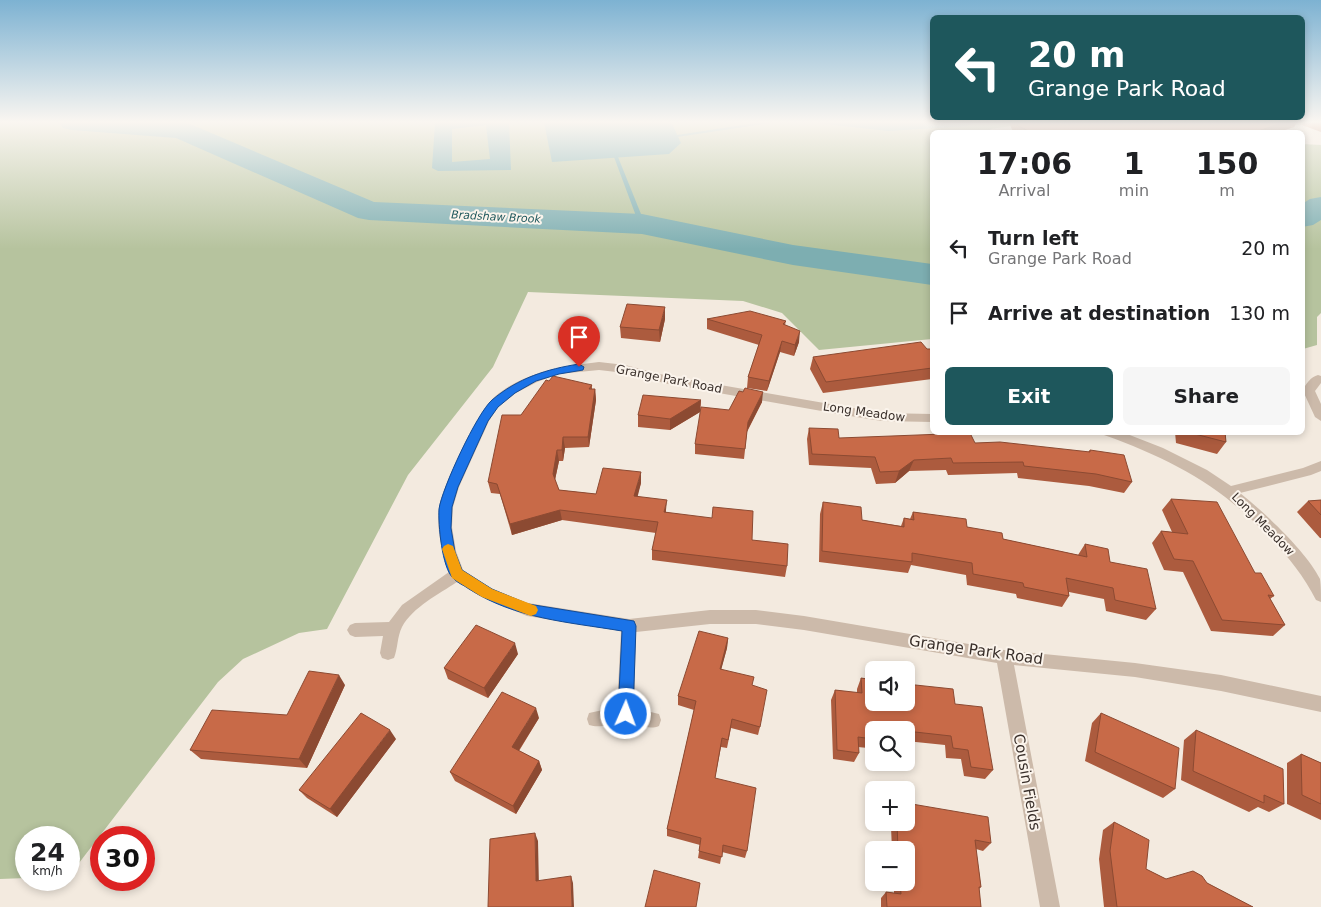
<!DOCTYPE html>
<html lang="en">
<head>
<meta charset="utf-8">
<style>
	body { margin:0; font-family:"DejaVu Sans",sans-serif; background:#f6f6f6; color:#202124; height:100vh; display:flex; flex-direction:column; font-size:19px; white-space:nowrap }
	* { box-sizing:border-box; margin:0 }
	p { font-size:16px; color:#757577 }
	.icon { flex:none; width:28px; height:28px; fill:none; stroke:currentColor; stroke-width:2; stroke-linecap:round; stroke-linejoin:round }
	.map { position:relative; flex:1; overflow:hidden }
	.sheet { position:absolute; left:930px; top:130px; width:375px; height:305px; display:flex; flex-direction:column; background:#fff; border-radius:8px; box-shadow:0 2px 8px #0003 }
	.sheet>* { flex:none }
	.guide { position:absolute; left:930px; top:15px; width:375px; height:105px; border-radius:8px; box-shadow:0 2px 8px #0003; background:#1e575c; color:#fff; overflow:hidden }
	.fabs { position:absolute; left:865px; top:661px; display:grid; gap:10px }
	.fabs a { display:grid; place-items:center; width:50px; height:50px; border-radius:8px; background:#fff; box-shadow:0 2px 8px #0003; font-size:25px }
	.speed { position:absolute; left:15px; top:826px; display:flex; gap:10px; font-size:25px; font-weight:700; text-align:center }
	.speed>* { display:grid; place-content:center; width:65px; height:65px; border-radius:50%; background:#fff; box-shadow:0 2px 8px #0003; line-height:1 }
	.speed small { font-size:12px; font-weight:400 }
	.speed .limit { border:8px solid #d22; background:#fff; color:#111 }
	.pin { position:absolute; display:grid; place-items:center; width:42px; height:42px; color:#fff; margin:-51px -21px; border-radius:50% 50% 50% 0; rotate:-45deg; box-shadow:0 0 5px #0007 }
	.pin .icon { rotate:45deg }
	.me { position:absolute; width:55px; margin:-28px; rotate:2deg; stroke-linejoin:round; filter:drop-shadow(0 0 4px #0008) }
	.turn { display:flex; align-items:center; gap:18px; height:105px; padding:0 15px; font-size:22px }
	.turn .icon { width:65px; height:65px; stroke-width:2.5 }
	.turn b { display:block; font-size:35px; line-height:42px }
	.eta { display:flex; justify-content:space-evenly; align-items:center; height:85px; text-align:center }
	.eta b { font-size:30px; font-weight:700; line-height:35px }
	.action { display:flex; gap:10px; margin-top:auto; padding:10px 15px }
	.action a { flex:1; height:58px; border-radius:8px; background:#1e575c; color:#fff; font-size:20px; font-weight:700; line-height:58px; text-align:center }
	.action a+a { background:#f6f6f6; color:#202124 }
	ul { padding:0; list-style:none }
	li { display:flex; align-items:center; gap:15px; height:65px; padding:0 15px }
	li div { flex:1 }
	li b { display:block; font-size:19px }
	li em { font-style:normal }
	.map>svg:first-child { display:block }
	.green { fill:#b6c39e }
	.water { fill:#7daeb1; fill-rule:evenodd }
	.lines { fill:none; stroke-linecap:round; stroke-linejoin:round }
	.stream { fill:#7daeb1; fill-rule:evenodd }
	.river { fill:#7daeb1; fill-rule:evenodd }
	.minor { fill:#ccbaaa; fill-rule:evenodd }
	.wall { fill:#ac5b3e }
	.shaded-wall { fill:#8c4a32 }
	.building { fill:#c86a48; stroke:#8c4a32 }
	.route { fill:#1a73e8; stroke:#114b97 }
	.slow { fill:#f59e0b }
	.labels { text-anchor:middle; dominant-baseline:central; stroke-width:4; stroke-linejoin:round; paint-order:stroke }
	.far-water-label { font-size:11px; font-style:italic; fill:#1e575c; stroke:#fbf4ec }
	.street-label { font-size:12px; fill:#392f2a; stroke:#fbf4ec }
	.near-street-label { font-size:15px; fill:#392f2a; stroke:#fbf4ec }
</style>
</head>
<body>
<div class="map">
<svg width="1321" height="907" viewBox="0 0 1321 907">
	<rect width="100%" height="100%" fill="#f3eadf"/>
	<path class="green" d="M0 122H1031L1032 123 990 129 993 132H932V339L819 350 782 313 743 301 528 292 493 367 408 475 327 629 299 633 243 659 218 682 69 876V838H26V878L0 879Z
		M1302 144 1321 145V313L1317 317V345L1303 349Z"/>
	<path class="water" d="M509 122 511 170 438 171 432 168 435 123ZM486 125 490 159 452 162V129Z
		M544 122H671L681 143 669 154 552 162Z
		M808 122H976L967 126 888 131Z"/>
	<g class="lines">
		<path class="stream" d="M763 122H777L677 137 675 136 677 135Z
			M614 156 618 157 645 224 644 225 639 224 614 157Z"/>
		<path class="river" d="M59 122H183L190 124 374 202 642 214 793 245 932 264V285L793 265 642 234 369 220 358 218 176 138 72 130 63 128Z
			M1321 197V220L1313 225 1302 227V204L1310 199Z"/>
		<path class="minor" d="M1254 122H1306L1282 128Z
			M599 362 625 365 668 376 882 413 932 414V422L882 421 850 416 668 384 625 373 599 370 558 374 537 382 516 393 498 407 489 421 459 487 453 507 452 527 456 551 463 570 492 589 528 603 629 619 710 610H756L804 616 1004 650 1135 663 1221 675 1321 696V712L1221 691 1135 677 1014 665 1060 907H1040L997 663 804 630 756 624H710L636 632 634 708 659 714 661 720 659 726C647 731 636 722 624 722 612 723 601 729 589 725L587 719 589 713 617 707 621 631 527 616 482 597 457 582C439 594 413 607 402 627 397 637 398 648 394 658L388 660 382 658 380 653 383 636 355 637 350 635 347 630 350 625 355 623 389 622 402 605 449 572C442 551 436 530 439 508 442 488 476 417 490 402 494 396 502 391 508 387 536 370 567 366 599 362Z
			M1318 375 1321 376V383L1315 391 1321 404V421L1315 417 1303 391C1305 384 1311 377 1318 375Z
			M1102 432H1122L1163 448 1207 470 1231 486 1303 468 1321 461V471L1311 475 1240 493C1264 512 1307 552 1320 579 1321 585 1321 595 1321 602L1316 600C1304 577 1289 557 1271 539 1222 486 1171 459 1104 435Z"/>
	</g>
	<path class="wall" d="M1009 122H1062L1064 124 1063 122H1297L1294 127 1278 132H1013Z
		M1304 122H1321V132L1302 125Z
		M665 319 660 342 621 338 620 327Z
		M707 319 786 321 785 325 799 342 794 356 780 352 767 391 747 388 748 377 759 345 707 329Z
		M927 349H932V379L823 393 810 369 813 357Z
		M549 381 592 385V389H595L596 400 589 447 565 448 563 461H559L555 480 559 490 596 494 641 483 637 496 666 510V512L752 540 787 566 785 577 652 560V550L656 533 562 520 512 535 500 494 491 493 488 482 521 415Z
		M743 392 762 402 747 432 744 459 695 454V444L729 410Z
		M701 400 700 412 670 430 638 427V415Z
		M809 428 839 438 975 443 1088 452 1090 450 1132 482 1124 493 1089 486 1018 478 1017 473 948 475 946 470 909 471 895 483 876 484 871 468 809 465 807 439Z
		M1175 432H1225L1226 442 1217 454 1176 443Z
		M1171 499 1255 573 1274 596 1270 599 1285 625 1273 636 1211 631 1183 572 1164 570 1152 543 1161 531 1172 532 1162 510Z
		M1321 500V538H1320L1297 512 1308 501Z
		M823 502 862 520 901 526 904 518 910 519 913 512 967 527 1003 539 1078 555 1085 544 1110 562 1156 609 1146 620 1106 611 1104 599 1069 592V596L1062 607 1017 598 1016 594 967 585 966 575 911 565 908 573 819 562 820 514Z
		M728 638 727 648 721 669 752 686 760 727 758 735 731 728 727 748 721 747 715 778 747 851 745 858 722 852 720 864 698 858 700 845 667 836V829L694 710 678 705V696Z
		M518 654 488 698 448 679 444 668Z
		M861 678 955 704 993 770 985 779 964 776 961 759 946 758 945 745 906 741V730H874V737H873V739L868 748 858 747 859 753 854 762 833 759 831 700 835 690 857 693V689Z
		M345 685 307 768 201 759 190 750 287 715Z
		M1101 713 1175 789 1163 798 1085 761 1092 723Z
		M539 718 519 751 539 761 542 770 516 814 455 781 450 772Z
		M1196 730 1284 804 1269 812 1258 807 1249 812 1181 780 1184 740Z
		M396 739 337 817 307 798 299 790Z
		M1301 754 1321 763V820L1287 804V763Z
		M894 822H906L991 843 983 851 976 849 981 887 979 889 981 907H881V898L886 892 894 893V882H906V850H892L891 827Z
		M1114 822 1146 869 1166 879 1207 883 1253 907H1104L1099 859 1103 830Z"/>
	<path class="shaded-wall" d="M1285 122H1297L1294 127 1278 132H1255Z
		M665 307V319L660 342 659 330Z
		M800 331 799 342 794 356 795 345Z
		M782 341 780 352 767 391 769 381Z
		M595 389 596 400 589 447 588 437Z
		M763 392 762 402 746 433 748 422Z
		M701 400 700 412 670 430V419Z
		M563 437 565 448 563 461 562 450Z
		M557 450 559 461 554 484 553 474Z
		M914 460 909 471 895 483 899 471Z
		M641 472V483L635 507 634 496Z
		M667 500 666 510 664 523V512Z
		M560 510 562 520 512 535 510 524Z
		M728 638 727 648 719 678 720 669Z
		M515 643 518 654 488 698 484 688Z
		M339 675 345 685 307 768 299 759Z
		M536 708 539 718 515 756 512 747Z
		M390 730 396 739 337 817 330 809Z
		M539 761 542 770 516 814 513 806Z
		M535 833 538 841 539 888 536 881Z
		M571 876 573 883 574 907H572Z"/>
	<path class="building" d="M1017 122H1062V123L1070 124 1071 122H1285L1255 132H1031L1018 126Z
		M627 304 665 307 659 330 620 327Z
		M750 311 786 321 783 324 800 331 795 345 782 341 769 381 748 377 762 335 707 319Z
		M921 342 927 349H932V368L826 382 813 357Z
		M553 376 592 385 589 389H595L588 437H563L562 450H557L553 474 559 490 596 494 603 468 641 472 634 496 667 500 664 512 712 518 713 507 753 511 752 540 788 544 787 566 652 550 658 522 560 510 510 524 497 484 488 482 502 415H521L546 380 549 381Z
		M745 388 763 392 748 422 745 449 695 444 701 407 729 410 739 391 743 392Z
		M643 395 701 400 670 419 638 415Z
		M809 428 838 429 839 438 970 433 975 443 1000 442 1090 452V450L1124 455 1132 482 1096 474 1024 466 1023 462 953 463 951 458 914 460 899 471 880 472 875 457 812 454Z
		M1187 432H1225L1226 442Z
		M1171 499 1217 502 1255 573H1261L1274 596 1268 595 1285 625 1222 620 1193 561 1174 559 1161 531 1188 534Z
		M1321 500V515L1308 501Z
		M823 502 861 507 862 520 904 527V518L914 520 913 512 966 519 967 527 1002 533 1003 539 1087 557 1085 544 1108 549 1110 562 1147 569 1156 609 1115 600 1113 588 1066 578 1069 596 1024 587 1023 583 973 574 972 563 912 553V562L822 551Z
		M476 625 515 643 484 688 444 668Z
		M699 631 728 638 720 669 754 677 752 685 767 690 760 727 732 719 728 740 722 738 715 778 756 788 747 851 723 845 722 857 699 851 701 838 667 829 696 701 678 696Z
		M309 671 339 675 299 759 190 750 212 710 287 715Z
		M861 678 874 680V702H906V684L953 689 955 704 982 707 993 770 971 767 968 750 953 748 951 736 906 731V730L872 727 873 739 858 737 859 753 837 750 835 690 862 693Z
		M502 692 536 708 512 747 539 761 513 806 450 772Z
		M361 713 390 730 330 809 299 790Z
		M1101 713 1179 748 1175 789 1095 752Z
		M1196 730 1283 769 1284 804 1264 795V803L1193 771Z
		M1301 754 1321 763V804L1302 795Z
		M906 803 988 817 991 843 975 840 981 887H979L981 907H887L886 892 901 894 900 882H906V850H898L897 822H906Z
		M1114 822 1149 840 1146 869 1166 879 1193 871 1202 876 1207 883 1253 907H1117L1110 851Z
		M535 833 536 881 571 876 572 907H488L490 839Z
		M654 870 700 883 696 907H645Z"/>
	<linearGradient id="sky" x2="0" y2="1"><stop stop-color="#7db2d2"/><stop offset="0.49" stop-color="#faf6f1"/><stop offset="1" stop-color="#faf6f1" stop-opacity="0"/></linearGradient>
	<rect width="1321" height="249" fill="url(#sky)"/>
	<path class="route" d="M579 364 584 367 583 370 559 374 536 381 515 393 498 407 488 421 458 487 452 507 451 528 455 552 462 570 492 589 528 604 634 621 636 626 633 714 631 719 626 721 620 719 618 714 622 631C568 622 516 619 469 589 464 585 457 583 453 578 442 568 438 524 439 509 442 488 477 413 492 400 518 378 547 369 579 364Z"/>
	<path class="slow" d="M448 544 453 546 462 570 492 589 536 606 538 610 536 614 531 616 482 597 452 578 442 549 444 546Z"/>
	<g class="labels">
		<g class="far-water-label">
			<text transform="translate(496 217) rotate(3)">Bradshaw Brook</text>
		</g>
		<g class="street-label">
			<text transform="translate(669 379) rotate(11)">Grange Park Road</text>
			<text transform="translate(864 412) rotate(8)">Long Meadow</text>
			<text transform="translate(1263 524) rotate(45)">Long Meadow</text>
		</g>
		<g class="near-street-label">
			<text transform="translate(976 650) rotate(8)">Grange Park Road</text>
			<text transform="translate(1027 782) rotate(80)">Cousin Fields</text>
		</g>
	</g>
</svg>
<div class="fabs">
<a><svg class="icon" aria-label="sound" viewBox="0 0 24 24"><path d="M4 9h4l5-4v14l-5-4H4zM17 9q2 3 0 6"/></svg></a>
<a><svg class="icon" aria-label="search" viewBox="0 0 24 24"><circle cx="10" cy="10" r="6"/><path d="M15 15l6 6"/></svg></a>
<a>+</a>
<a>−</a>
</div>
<div class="speed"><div>24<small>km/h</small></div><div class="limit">30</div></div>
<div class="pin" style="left:579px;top:367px;background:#d93025"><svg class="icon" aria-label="arrive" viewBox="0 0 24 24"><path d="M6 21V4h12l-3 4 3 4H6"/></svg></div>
<svg class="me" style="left:626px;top:714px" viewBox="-20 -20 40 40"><circle r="17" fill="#1a73e8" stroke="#fff" stroke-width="3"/><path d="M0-11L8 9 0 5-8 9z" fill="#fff"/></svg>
<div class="guide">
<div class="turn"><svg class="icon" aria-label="left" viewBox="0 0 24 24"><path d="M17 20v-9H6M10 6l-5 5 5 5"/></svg><div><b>20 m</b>Grange Park Road</div></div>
</div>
<section class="sheet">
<div class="eta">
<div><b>17:06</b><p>Arrival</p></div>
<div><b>1</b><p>min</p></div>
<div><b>150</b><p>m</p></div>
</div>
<ul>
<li><svg class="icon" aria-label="left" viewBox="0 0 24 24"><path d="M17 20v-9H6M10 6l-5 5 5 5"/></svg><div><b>Turn left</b><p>Grange Park Road</p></div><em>20 m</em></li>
<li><svg class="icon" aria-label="arrive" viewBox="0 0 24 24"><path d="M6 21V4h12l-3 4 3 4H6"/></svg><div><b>Arrive at destination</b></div><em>130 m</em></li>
</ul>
<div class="action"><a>Exit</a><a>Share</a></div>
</section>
</div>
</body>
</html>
